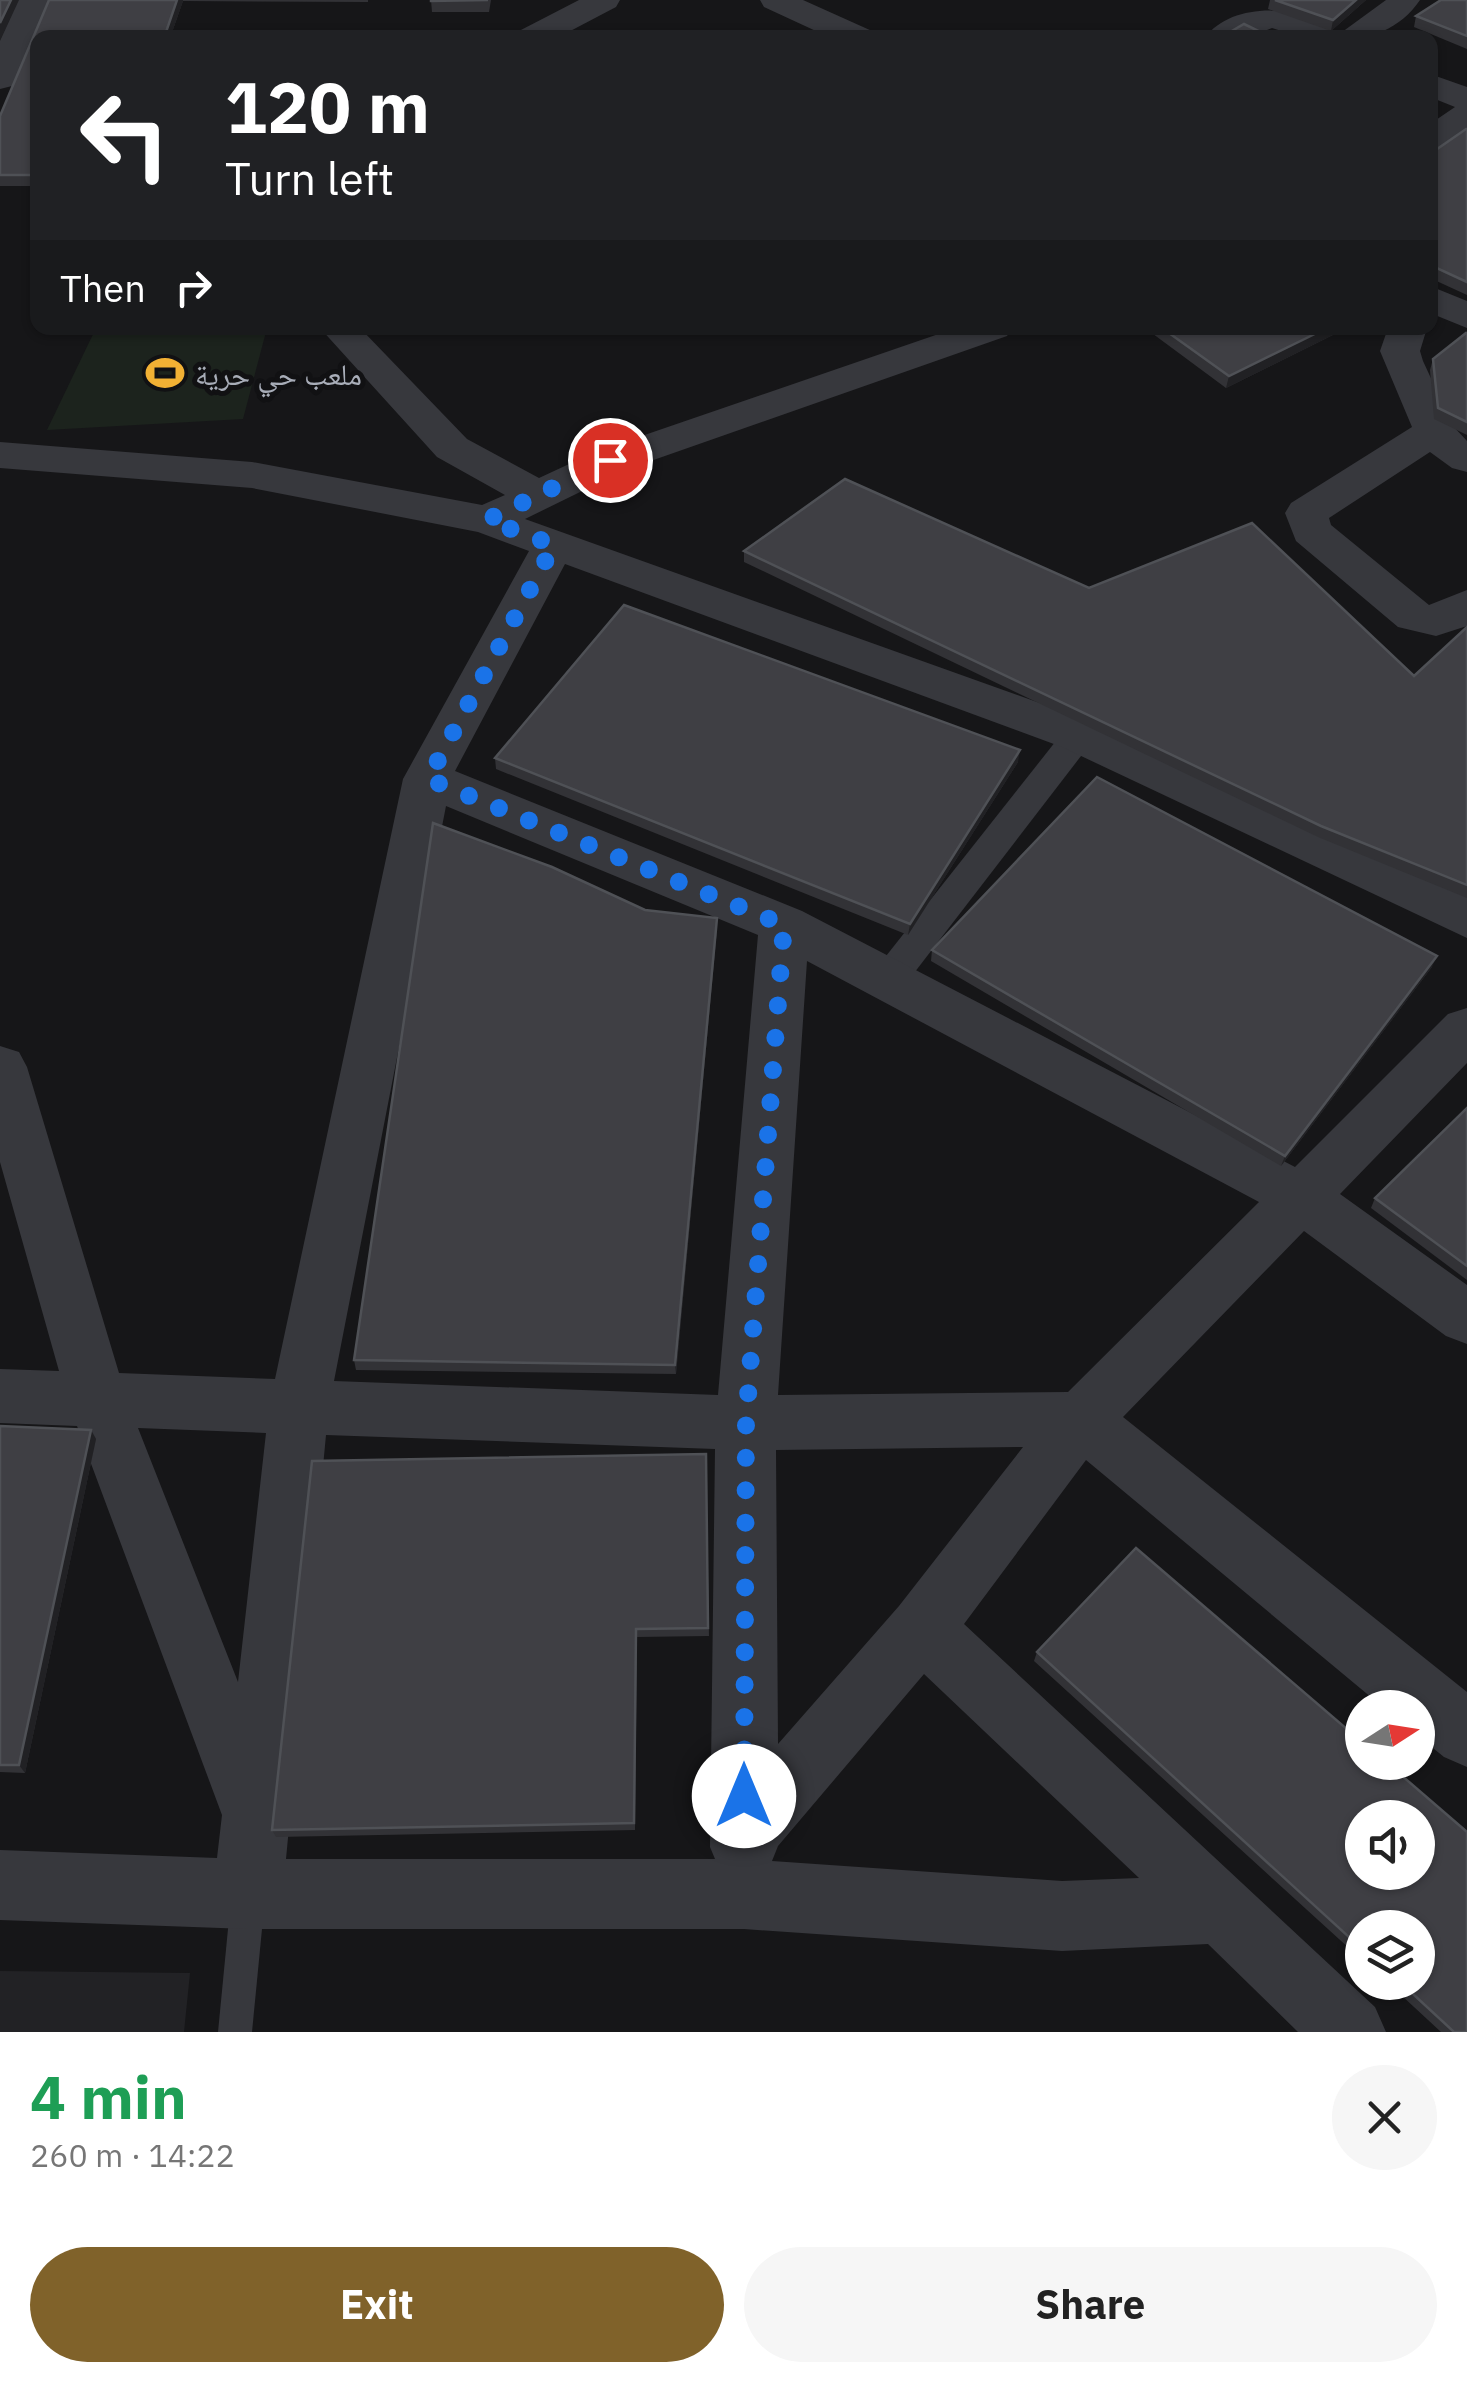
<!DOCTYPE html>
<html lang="en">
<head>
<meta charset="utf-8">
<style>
	body { margin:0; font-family:"IBM Plex Sans","Noto Naskh Arabic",sans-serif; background:#f6f6f6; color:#222; height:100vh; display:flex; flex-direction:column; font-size:38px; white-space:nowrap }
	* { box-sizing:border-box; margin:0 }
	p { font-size:32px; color:#767676 }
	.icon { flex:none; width:55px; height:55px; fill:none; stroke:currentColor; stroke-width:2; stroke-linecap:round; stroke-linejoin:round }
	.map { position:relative; height:2032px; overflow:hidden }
	.sheet { display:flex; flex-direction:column; background:#fff; flex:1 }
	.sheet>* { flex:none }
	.banner { position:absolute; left:30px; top:30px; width:1408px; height:305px; border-radius:20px; box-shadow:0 2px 8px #0004; background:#202124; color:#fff; overflow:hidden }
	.needle { width:65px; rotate:78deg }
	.controls { position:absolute; left:1345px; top:1690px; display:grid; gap:20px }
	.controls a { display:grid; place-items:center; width:90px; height:90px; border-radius:50%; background:#fff; box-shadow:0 2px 8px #0004; font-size:50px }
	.pin { position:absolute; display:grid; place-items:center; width:85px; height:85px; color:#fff; margin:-42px; border:5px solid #fff; border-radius:50%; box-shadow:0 2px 10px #0007 }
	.me { position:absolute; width:110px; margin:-55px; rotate:0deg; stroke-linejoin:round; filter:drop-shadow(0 0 8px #0008) }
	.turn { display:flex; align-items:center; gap:35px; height:210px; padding:0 30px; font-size:45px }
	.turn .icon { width:130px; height:130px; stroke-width:2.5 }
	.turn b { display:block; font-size:70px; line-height:85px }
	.then { display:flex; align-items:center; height:95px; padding:0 30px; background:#0003; gap:20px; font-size:38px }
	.round { display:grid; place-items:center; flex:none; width:105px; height:105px; border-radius:52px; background:#f6f6f6 }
	.headline { display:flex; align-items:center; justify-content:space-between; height:170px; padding:0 30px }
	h1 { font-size:60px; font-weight:700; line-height:75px; color:#1e9e55 }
	.cta { display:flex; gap:20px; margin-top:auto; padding:20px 30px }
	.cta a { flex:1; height:115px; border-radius:60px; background:#80622a; color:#fff; font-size:40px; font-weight:700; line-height:115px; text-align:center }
	.cta a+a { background:#f6f6f6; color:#222 }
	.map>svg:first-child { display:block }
	.built { fill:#222225 }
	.green { fill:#1c231d }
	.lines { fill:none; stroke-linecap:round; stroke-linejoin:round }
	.service { fill:#37383d; fill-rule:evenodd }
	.pedestrian { fill:#37383d; fill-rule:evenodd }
	.minor { fill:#37383d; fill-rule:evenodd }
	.wall { fill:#323236; fill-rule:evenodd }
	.shaded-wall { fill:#212124 }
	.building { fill:#3f3f44; stroke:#4f5156; stroke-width:2.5; fill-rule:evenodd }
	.route { stroke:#1a73e8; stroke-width:18; stroke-dasharray:0 32.4 }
	.labels { text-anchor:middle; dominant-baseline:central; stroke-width:10; stroke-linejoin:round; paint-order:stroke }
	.far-poi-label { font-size:30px; fill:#a8adb8; stroke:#111113; text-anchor:start }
</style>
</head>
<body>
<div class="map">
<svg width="1467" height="2032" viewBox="0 0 1467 2032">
	<rect width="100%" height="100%" fill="#161618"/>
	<path class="built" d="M0 1971 190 1973 184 2032H0Z"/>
	<path class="green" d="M96 328H267L243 419 47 430Z"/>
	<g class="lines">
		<path class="service" d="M248 1881 260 1886 265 1898 252 2032H218L231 1898 236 1886Z"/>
		<path class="pedestrian" d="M1079 723 1091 727 1096 735 1091 743 901 990 888 994 875 990 869 980 875 970 1067 727Z"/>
		<path class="minor" d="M18 0H50L17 79 12 86 0 89V40Z
			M579 0H620L616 7 557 38H515L519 31Z
			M760 0H803L872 31 876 38H831L764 7Z
			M1386 0H1420C1386 50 1323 45 1272 28L1247 38H1205C1232 0 1307 4 1338 35Z
			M1430 74 1467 87V131L1443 148 1430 151V124L1455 107 1430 97Z
			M1430 286 1467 301V328L1430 313Z
			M320 328H360L467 439 539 478 595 452 956 328H1012L1007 336 625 470 525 519 1096 723 1467 897V938L1062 747 565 564 455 771 802 911 1295 1167 1448 1014 1467 1008V1063L1340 1194 1467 1285V1344L1446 1336 1304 1231 1123 1417 1467 1692V1767L1444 1757 1418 1736V1708H1384L1086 1460 964 1624 1375 2007 1386 2032H1298L1208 1944 1062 1951 744 1929H248L0 1920V1850L217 1858 222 1815 77 1426 0 1423V1369L59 1371 0 1162V1046L19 1052 27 1067 119 1373 275 1379 403 779 529 551 478 532 252 488 0 468V442L252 462 482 505 505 495 437 457ZM446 806 758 935 718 1395 334 1381ZM807 961 1259 1202 1068 1392 778 1395ZM138 1428 266 1433 238 1682ZM326 1435 715 1449 710 1847 715 1859H286ZM1023 1447 899 1606 778 1744 776 1450ZM924 1674 1139 1878 1062 1881 772 1861 778 1846Z
			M1388 328H1427L1420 351 1423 361 1453 426 1467 441V472L1452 468 1430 452 1329 518 1331 525 1429 605 1467 590V626L1436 636 1398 627 1296 541 1285 513 1291 503 1412 427 1380 351Z"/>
	</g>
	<path class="wall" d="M49 0H368V2L183 1 170 38H38V186H0V116Z
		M431 0H491L489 12H432Z
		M1270 0H1366L1331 31 1268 9Z
		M1467 0V49L1414 27 1416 16Z
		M1467 130V295L1430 278V154Z
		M1145 328H1347L1226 388Z
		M1467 334V435L1434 419 1430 370 1433 359Z
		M744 551 1089 588 1414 676 1467 627V898L1318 837 744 562Z
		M495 758 1018 762 908 935 496 769Z
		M645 910 717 929 676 1374 356 1370 354 1360Z
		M932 950 1432 967 1281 1166 931 961Z
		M1467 1108V1280L1371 1208 1375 1198Z
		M0 1426 91 1430 96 1439 25 1773 0 1772Z
		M706 1454 709 1636 637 1637 635 1830 276 1837 272 1830Z
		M1136 1548 1362 1742V1762H1386L1467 1832V2032H1441L1387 1982H1418V1928H1362V1960L1034 1661 1037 1652ZM1362 1818H1418V1872H1362Z"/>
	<path class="shaded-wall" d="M11 0H19L0 41V23Z
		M177 0H183V1L170 38H164Z
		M1356 0H1366L1331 31 1333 20Z
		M1327 328H1347L1226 388 1229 376Z
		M1020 750 1018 762 908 935 910 924Z
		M717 918V929L676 1374 675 1365Z
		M1437 956 1432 967 1281 1166 1285 1156Z
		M91 1430 96 1439 25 1773 19 1765Z"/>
	<path class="building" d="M0 0H11L0 23Z
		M49 0H177L164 38H38V175H0V116Z
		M431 0H488L431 1Z
		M1275 0H1356L1333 20Z
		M1441 0H1467V36L1416 16Z
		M1244 24 1273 38H1220Z
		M1466 129 1467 130V282L1430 265V154Z
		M1162 328H1327L1229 376Z
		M1466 333 1467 334V422L1438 408 1433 359Z
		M845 479 1089 588 1252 523 1414 676 1467 627V885L1321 826 744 551Z
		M624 605 1020 750 910 924 495 758Z
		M1097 777 1437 956 1285 1156 932 950Z
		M433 823 552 867 645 910 717 918 675 1365 354 1360Z
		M1467 1108V1266L1375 1198Z
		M0 1426 91 1430 19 1765H0Z
		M706 1454 708 1628 636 1629 634 1823 272 1830 312 1461Z
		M1136 1548 1362 1742V1762H1386L1467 1832V2032H1454L1400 1982H1418V1928H1362V1949L1037 1652ZM1362 1818H1418V1872H1362Z"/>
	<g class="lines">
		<path class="route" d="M610 460 487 520 554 545 428 779 784 925 746 1422 744 1796"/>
	</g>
	<defs>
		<g id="stadium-bare" transform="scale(3)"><path d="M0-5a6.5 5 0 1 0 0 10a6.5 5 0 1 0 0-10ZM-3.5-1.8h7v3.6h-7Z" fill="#f2b134" stroke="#111113" stroke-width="2.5" paint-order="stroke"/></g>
	</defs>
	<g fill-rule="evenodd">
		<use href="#stadium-bare" x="165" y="373"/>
	</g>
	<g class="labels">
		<g class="far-poi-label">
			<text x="195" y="373">ملعب حي حرية</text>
		</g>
	</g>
</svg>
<div class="controls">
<a><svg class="needle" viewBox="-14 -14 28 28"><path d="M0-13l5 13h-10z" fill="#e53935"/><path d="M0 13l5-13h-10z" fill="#767676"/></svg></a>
<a><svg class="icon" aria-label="sound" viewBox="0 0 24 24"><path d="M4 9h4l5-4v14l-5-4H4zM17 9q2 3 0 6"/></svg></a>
<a><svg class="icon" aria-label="layers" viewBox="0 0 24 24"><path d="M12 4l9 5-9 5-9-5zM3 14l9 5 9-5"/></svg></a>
</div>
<div class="pin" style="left:610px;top:460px;background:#d93025"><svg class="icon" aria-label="arrive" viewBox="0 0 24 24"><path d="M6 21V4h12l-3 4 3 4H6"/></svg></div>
<svg class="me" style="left:744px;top:1796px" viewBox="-20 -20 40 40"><circle r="19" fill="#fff"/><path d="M0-13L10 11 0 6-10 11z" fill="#1a73e8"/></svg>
<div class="banner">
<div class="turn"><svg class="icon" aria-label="left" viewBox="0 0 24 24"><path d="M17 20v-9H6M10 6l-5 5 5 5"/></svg><div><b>120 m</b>Turn left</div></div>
<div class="then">Then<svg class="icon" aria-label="right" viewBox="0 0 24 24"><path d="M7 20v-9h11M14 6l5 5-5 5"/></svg></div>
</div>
</div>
<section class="sheet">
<div class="headline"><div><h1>4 min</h1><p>260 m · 14:22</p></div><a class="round"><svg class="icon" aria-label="close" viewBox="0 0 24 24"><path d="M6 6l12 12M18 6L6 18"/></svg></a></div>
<div class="cta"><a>Exit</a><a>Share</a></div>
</section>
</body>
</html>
